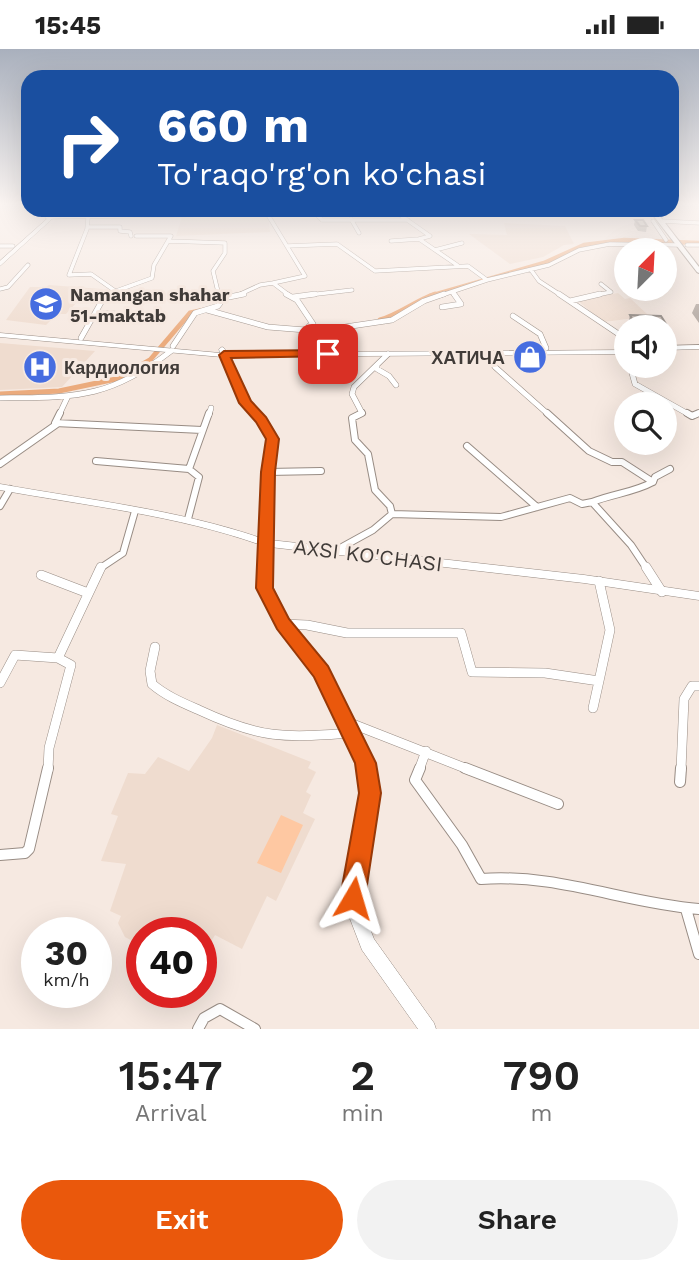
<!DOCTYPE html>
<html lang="en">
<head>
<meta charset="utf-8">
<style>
	body { margin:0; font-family:"Work Sans",sans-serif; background:#f2f2f2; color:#222; height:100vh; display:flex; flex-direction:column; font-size:26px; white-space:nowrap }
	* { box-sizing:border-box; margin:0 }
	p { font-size:23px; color:#767676 }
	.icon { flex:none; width:38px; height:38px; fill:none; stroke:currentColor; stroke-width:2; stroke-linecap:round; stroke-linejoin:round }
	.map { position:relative; height:980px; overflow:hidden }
	.side { display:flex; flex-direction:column; background:#fff; flex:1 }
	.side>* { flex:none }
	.hud { position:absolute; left:21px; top:21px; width:658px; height:147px; border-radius:21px; box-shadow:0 7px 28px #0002; background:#1a4fa0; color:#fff; overflow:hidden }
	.needle { width:46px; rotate:24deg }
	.buttons { position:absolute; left:614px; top:189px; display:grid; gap:14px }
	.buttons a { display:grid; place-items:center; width:63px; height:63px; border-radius:50%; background:#fff; box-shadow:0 7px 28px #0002; font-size:35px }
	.speed { position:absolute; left:21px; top:868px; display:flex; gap:14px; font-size:35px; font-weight:700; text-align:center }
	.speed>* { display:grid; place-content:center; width:91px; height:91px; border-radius:50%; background:#fff; box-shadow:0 7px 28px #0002; line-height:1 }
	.speed small { font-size:18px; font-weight:400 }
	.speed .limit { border:10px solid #d22; background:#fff; color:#111 }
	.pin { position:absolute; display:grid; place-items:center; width:60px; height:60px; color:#fff; margin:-30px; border-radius:14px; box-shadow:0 4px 10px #0006 }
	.me { position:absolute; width:77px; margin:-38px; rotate:7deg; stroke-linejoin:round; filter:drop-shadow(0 0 5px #0008) }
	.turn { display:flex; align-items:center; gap:24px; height:147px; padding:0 21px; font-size:32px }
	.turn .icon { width:91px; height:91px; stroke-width:2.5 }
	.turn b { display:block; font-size:49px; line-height:60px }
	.eta { display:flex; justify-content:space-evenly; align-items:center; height:119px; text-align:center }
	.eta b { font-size:42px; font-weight:600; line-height:49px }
	.cta { display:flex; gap:14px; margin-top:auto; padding:14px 21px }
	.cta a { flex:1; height:80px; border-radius:42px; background:#ea580c; color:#fff; font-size:28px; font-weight:600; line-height:80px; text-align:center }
	.cta a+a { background:#f2f2f2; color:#222 }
	.status { display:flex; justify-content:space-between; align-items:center; height:49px; padding:0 35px; background:#fff; direction:ltr }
	.status svg { height:19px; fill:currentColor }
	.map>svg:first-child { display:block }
	.built { fill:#efdccf }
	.green { fill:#fec8a2 }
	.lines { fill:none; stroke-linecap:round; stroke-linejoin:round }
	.canal-far1 { stroke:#ebab7d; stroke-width:4.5 }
	.canal { stroke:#ebab7d; stroke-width:5 }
	.street-far4-casing { stroke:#988c84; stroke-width:4.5 }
	.street-far3-casing { stroke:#988c84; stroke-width:6 }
	.street-far2-casing { stroke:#988c84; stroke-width:8 }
	.street-far1-casing { stroke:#988c84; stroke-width:10 }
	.street-casing { stroke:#988c84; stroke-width:12 }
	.secondary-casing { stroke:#988c84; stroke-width:1 }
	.primary-casing { stroke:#988c84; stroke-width:2 }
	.street-far4 { stroke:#fff; stroke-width:3.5 }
	.street-far3 { stroke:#fff; stroke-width:5 }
	.street-far2 { stroke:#fff; stroke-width:6 }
	.street-far1 { stroke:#fff; stroke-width:9 }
	.street { stroke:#fff; stroke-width:10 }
	.secondary { fill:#fff; fill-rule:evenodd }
	.primary { fill:#fff; fill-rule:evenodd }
	.wall { fill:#afa49d }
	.building { fill:#cbbfb7; stroke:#8e8680; stroke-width:2 }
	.route { fill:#ea580c; stroke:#983908; stroke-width:2 }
	.labels { text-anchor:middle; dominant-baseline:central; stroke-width:6; stroke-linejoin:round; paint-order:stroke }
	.far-poi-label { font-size:18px; font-weight:bold; fill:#403b38; stroke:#f6e9e1; text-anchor:start }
	.street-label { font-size:21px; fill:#403b38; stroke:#f6e9e1 }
</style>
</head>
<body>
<div class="status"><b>15:45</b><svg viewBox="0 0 49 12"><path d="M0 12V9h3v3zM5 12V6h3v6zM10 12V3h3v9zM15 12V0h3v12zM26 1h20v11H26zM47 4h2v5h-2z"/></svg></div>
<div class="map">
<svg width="699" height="980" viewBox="0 0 699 980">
	<rect width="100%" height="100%" fill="#f6e9e1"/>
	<path class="built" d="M268 166 270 183 176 187 182 168Z
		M504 174 565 177 574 195 564 196 543 208 510 215 469 185 507 186Z
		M49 236 102 240 94 252H78L66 265H57L46 276 6 271 30 238H46Z
		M618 244 625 250 630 249 647 265H640L643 268 603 273 577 251Z
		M0 294 95 302 62 338 0 341Z
		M217 676 311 713 308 719 316 723 306 743 311 746 303 764 315 770 276 852 267 847 242 900 215 886 201 909V884H142V897L125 888 118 874 121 867 110 862 126 815 101 812 118 767 111 765 128 724 145 725 158 708 189 722 212 689Z"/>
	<path class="green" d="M281 766 303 776 281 824 257 814Z"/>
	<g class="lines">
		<path class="canal-far1" d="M430 247 544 214 584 196 624 191 699 194"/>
		<path class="canal" d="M380 271C400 265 415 252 435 245
			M0 345 59 342 116 330 150 311 190 264 209 260"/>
		<g class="street-far4-casing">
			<path id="street-far4" d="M672 155H690
				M265 161 305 227 273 234 290 247
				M312 161 322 171H408
				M393 161 430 187 419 190 457 216
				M47 168 255 165 259 161
				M88 169 87 180 69 226 91 225 118 244 110 247
				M351 170 359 184
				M653 172 666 191
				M661 172 699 174
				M87 178H120V182L130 183 131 187
				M168 192 225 194V204L213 222 219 247
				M391 192 419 190
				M687 196H699
				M0 197H13
				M287 197 337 195 375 222 468 217 487 231
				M435 201 462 194
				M531 221 539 232 562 247
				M0 240 8 238 28 216
				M116 242 152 229 154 216 171 187H136
				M452 243 455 247
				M236 247 260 236 273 234
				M300 247 352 241
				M439 247 487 231 549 216 579 201 610 195 678 196
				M592 247 611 243 601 235"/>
		</g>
		<g class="street-far3-casing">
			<path id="street-far3" d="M219 245 222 251
				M286 245 297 251 313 275 309 277 305 300
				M559 245 626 290
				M293 248 315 245
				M570 252 600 245
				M442 258 461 255 454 245
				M207 261 268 278 318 282 392 271 424 252 444 245
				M96 264 159 267
				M513 267 540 285 546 299
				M81 289 103 250 115 245
				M173 297 195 264 218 257 224 249 244 245
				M486 304 495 318 549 366
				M377 316V320L389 327 396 336
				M630 317 635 335 690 366
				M0 349C76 348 109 350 171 302
				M59 366 68 347
				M209 366 211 359
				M358 366 362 364 352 345 354 338 388 305
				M695 366 699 364"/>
		</g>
		<g class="street-far2-casing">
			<path id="street-far2" d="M60 364 55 374 202 381
				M547 364 589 402 612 413H622L653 433C635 443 613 445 592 453L631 496 647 520
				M687 364 692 367 699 364
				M467 397 537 458
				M96 412 189 420
				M0 415 57 375
				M268 423 321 422
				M653 433 655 428 670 420
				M0 457 10 440
				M392 465 501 468 570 449 582 455 592 453
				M188 470 199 428 189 420 209 364
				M333 503 373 481 392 465 390 457 375 441 368 405 355 391 352 369 362 364
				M99 520 123 504 135 462"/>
		</g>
		<g class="street-far1-casing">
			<path id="street-far1" d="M646 518 662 543
				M41 526 88 544
				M283 575 307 576 347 584H461L472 623 545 624 599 632 610 581 599 532
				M155 598 150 622 152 635C166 647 183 654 199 661 261 690 284 689 351 684
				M0 634 15 606 58 609
				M593 659 599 632
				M345 672 470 721
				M48 721 49 699 71 616 58 609 101 518
				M419 721 426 702
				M681 721 684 650 692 637H699"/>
		</g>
		<g class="street-casing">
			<path id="street" d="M420 719 415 731 462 796 481 830C556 824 625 854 699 860
				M465 719 558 755
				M680 733 681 719
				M0 806 25 804 29 800 48 719
				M686 860 699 905
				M198 980 204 969 220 960 255 980"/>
		</g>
		<g class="secondary-casing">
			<path id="secondary" d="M57 161H62L0 217V212Z
				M0 284 220 304 219 300 222 298 224 299 227 304 626 301V305L229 308 248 352 265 369 277 390 272 423 270 491 584 526 699 543V551L584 534 270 498 269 539 287 572 325 619 372 714 377 744 362 825 363 862 374 890 434 974 436 980H418L362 901 347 862 348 825 363 744 360 714 317 625 279 578 259 539 261 496C176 466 88 457 0 441V435C88 451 176 460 261 489L264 423 269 390 259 372 241 353 222 308 0 288Z
				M699 296V300L665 301V297Z"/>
		</g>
		<g class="primary-casing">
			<path id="primary" d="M649 161H655L699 218V224L697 223Z"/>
		</g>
		<use href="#street-far4" class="street-far4"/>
		<use href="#street-far3" class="street-far3"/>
		<use href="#street-far2" class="street-far2"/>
		<use href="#street-far1" class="street-far1"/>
		<use href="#street" class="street"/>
		<use href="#secondary" class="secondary"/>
		<use href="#primary" class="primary"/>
	</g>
	<path class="wall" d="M635 171 647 177 646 183 638 182 634 176Z
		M696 255H699V274L692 264Z
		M630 266 666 275 665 278H629L628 275Z"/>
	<path class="building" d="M635 171H643L647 177H640Z
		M630 266 661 267 666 275 634 274Z"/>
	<linearGradient id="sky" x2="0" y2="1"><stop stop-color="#a9b0bd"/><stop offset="0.53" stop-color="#fbf5f2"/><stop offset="1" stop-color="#fbf5f2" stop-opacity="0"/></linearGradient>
	<rect width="699" height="292" fill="url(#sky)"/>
	<path class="route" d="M328 301 333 305 332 307 231 309 251 352 266 368 279 390 275 423 273 539 289 570 328 617 376 714 381 744 365 849 362 858 353 862 344 858 340 849 359 744 355 714 314 628 277 580 256 539 261 423 266 390 256 373 239 354 219 306 224 302Z"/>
	<defs>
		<g id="school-disc" transform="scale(1.75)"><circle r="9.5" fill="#466de0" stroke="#f6e9e1"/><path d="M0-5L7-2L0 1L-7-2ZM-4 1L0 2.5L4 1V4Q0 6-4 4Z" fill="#fff"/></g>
		<g id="shop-disc" transform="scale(1.75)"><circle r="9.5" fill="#466de0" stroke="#f6e9e1"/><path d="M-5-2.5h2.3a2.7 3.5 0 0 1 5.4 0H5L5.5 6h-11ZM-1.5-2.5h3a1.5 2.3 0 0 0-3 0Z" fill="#fff"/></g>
		<g id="hospital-disc" transform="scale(1.75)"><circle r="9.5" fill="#466de0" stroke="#f6e9e1"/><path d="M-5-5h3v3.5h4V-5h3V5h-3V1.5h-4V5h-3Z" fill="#fff"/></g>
	</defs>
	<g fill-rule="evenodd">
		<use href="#school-disc" x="46" y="255"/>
		<use href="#shop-disc" x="530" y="308"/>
		<use href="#hospital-disc" x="40" y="318"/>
	</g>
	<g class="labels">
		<g class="far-poi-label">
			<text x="70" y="245">Namangan shahar<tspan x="70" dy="21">51-maktab</tspan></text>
			<text x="505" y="308" text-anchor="end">ХАТИЧА</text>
			<text x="64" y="318">Кардиология</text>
		</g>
		<g class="street-label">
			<text transform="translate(368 506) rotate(7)">AXSI KO'CHASI</text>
		</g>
	</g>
</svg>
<div class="buttons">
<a><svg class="needle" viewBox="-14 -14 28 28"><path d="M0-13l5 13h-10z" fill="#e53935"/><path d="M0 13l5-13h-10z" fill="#767676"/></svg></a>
<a><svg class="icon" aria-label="sound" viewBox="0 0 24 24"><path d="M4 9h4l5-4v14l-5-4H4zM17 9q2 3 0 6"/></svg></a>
<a><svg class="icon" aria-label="search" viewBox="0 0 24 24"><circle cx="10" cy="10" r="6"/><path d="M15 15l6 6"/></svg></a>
</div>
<div class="speed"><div>30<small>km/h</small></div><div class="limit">40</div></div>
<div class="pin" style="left:328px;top:305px;background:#d93025"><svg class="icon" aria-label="arrive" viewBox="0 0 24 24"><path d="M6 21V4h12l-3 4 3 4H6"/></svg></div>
<svg class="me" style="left:353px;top:849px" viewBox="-20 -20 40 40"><path d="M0-17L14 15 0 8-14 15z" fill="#ea580c" stroke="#fff" stroke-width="4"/></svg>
<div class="hud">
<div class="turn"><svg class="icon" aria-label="right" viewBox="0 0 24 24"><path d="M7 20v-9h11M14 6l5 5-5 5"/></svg><div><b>660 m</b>To'raqo'rg'on ko'chasi</div></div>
</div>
</div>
<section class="side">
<div class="eta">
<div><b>15:47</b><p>Arrival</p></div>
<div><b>2</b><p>min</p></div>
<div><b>790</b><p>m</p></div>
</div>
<div class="cta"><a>Exit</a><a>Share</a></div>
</section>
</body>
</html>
